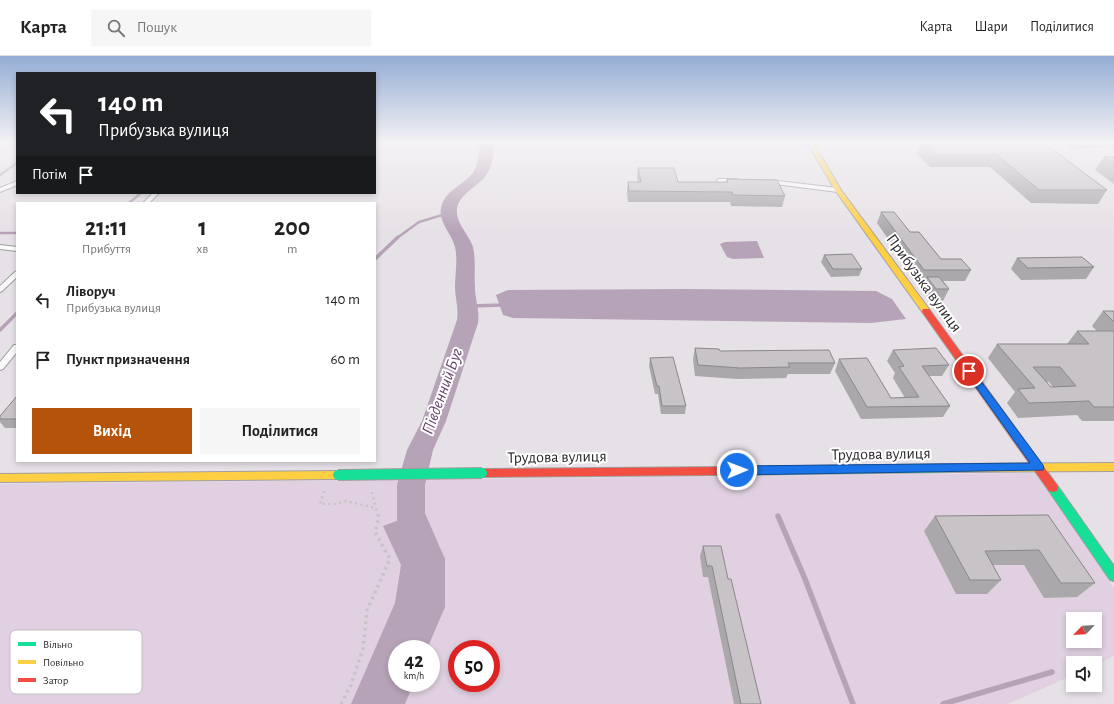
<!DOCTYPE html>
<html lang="uk">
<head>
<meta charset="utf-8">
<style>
	body { margin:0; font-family:"Alegreya Sans",sans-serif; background:#f6f6f6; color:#222; height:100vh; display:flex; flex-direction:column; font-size:15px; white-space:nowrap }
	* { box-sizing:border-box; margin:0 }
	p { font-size:13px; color:#767676 }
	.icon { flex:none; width:22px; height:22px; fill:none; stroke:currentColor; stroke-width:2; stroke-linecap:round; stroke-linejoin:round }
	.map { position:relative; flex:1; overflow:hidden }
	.panel { position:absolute; left:16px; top:146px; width:360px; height:260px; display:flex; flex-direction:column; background:#fff; border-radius:0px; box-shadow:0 2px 6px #0003 }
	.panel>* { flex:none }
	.top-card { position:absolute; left:16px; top:16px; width:360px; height:122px; border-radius:0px; box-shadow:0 2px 6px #0003; background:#202124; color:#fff; overflow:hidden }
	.needle { width:26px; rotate:245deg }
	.controls { position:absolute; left:1066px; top:556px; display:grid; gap:8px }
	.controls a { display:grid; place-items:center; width:36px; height:36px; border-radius:0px; background:#fff; box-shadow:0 2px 6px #0003; font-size:20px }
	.speed { position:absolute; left:388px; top:584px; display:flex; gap:8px; font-size:20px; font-weight:700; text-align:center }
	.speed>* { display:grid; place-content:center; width:52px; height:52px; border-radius:50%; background:#fff; box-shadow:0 2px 6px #0003; line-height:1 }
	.speed small { font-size:10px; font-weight:400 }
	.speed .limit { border:6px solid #d22; background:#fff; color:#111 }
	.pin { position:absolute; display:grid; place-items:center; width:34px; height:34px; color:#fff; margin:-17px; border:2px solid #fff; border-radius:50%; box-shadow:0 1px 4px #0007 }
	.me { position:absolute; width:44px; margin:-22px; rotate:89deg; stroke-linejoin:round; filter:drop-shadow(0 0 3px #0008) }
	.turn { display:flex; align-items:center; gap:14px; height:84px; padding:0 16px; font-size:18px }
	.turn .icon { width:52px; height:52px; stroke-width:2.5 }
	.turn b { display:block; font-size:28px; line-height:34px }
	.then { display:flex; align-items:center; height:38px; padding:0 16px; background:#0003; gap:8px; font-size:15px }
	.eta { display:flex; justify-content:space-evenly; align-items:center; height:68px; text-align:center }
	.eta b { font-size:24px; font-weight:600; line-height:28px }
	.primary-button { display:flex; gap:8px; margin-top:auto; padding:8px 16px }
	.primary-button a { flex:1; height:46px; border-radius:0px; background:#b45309; color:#fff; font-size:16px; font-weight:600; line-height:46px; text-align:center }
	.primary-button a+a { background:#f6f6f6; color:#222 }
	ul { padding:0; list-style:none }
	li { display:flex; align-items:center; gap:12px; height:60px; padding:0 16px }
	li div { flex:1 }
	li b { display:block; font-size:15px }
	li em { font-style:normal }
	header { display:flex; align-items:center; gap:24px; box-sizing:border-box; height:56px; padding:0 20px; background:#fff; border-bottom:1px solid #e0e0e0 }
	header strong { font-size:19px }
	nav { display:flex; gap:22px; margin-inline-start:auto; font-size:14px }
	.search { width:280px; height:36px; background:#f6f6f6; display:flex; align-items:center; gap:10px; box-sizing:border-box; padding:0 14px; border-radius:0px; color:#767676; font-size:15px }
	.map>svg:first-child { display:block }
	.green { fill:#e0d0e1; fill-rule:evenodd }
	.water { fill:#b6a3b8 }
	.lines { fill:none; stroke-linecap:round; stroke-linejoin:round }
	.stream-far2 { stroke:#b6a3b8; stroke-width:2.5 }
	.stream-far1 { stroke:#b6a3b8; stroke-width:3.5 }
	.stream { stroke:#b6a3b8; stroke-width:5.5 }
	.river { fill:#b6a3b8; fill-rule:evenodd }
	.lane-casing { stroke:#a19ea1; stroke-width:2 }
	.fast-casing { stroke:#a19ea1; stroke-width:2 }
	.slow-casing { stroke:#a19ea1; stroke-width:2 }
	.jam-casing { stroke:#a19ea1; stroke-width:2 }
	.path-far1 { stroke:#c5c4c5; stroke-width:2.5; stroke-dasharray:2 3.5; stroke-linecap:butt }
	.path { stroke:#c5c4c5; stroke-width:3.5; stroke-dasharray:2.5 4; stroke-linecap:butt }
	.lane { fill:#fbfafb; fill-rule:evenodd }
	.fast { fill:#16e098; fill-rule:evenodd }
	.slow { fill:#ffcf43; fill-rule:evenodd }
	.jam { fill:#f24e42; fill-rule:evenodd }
	.fast-bridge-casing { stroke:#a19ea1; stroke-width:12; stroke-linecap:butt }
	.fast-bridge { stroke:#16e098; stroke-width:10 }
	.wall { fill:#aba8ab; fill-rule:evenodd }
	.building { fill:#c7c3c7; stroke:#8b888b; fill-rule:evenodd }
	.route { fill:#1a73e8; stroke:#114b97 }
	.labels { text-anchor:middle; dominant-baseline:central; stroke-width:4; stroke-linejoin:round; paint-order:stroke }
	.street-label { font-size:16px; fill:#2b282b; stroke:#fff }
	.water-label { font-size:17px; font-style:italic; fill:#654169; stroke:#fff }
	.key { fill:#fff; stroke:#bfbebf; stroke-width:1 }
	.key-label { font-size:11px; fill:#2b282b }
</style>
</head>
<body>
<header>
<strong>Карта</strong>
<div class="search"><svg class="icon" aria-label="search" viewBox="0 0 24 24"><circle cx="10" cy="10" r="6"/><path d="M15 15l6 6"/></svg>Пошук</div>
<nav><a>Карта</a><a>Шари</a><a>Поділитися</a></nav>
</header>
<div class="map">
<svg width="1114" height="648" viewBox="0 0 1114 648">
	<rect width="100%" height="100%" fill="#e6e1e6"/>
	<path class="green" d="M1036 417 1114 532V600L1095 609V607H1073V619L1008 648H0V428ZM1073 563H1095V585H1073ZM397 593H431V627H397ZM457 593H491V627H457Z"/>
	<path class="water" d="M757 185 764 202 733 203 727 201 720 188 725 186Z
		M685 233 876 235 892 243 906 263 871 267 513 262 503 259 496 239 508 234Z
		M424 455 445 503V551L427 593H397V627H414L405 648H351L395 547 401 509 383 470Z"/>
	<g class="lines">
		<path class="stream-far2" d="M0 119 17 107
			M129 147 141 137
			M0 177H17
			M397 182 419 166 449 157"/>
		<path class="stream-far1" d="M375 203 398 181
			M468 250 504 249
			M0 274 17 257"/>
		<path class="stream" d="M778 460 805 523 853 648
			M943 648 1052 616"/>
		<path class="river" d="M480 86H494C493 96 494 107 488 116 481 130 460 136 457 152 455 167 469 178 473 191 476 204 474 218 475 231 475 244 480 254 478 267L446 365 433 394 425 429V466L434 491 429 500 419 504 409 500 397 466V429L407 394 422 365 457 264C459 253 455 242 455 231 455 218 458 204 455 191 452 178 438 166 441 152 445 132 467 129 475 113 479 105 479 95 480 86Z"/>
		<g class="lane-casing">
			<path id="lane" d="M719 123H737L740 125 737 127 717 126V124Z
				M769 124 838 132 841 134 838 136 767 127 766 126Z
				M17 125V129L0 136V132Z
				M153 137H159L149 147H143Z
				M0 189 17 191V195L0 193Z
				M17 215V221L2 235 0 236V230L15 216Z
				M14 289H17V296L3 313 0 314V306Z"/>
		</g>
		<g class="fast-casing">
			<path id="fast" d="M956 408 960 409 961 412 960 415 956 416 721 419 717 418 716 415 717 412 721 411Z
				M1053 428 1057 429 1114 510V525L1110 524 1049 435 1048 432 1049 429Z"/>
		</g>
		<g class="slow-casing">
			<path id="slow" d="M807 86H813L841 134 929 253 930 255 929 257H923L835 134Z
				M1114 407V415L956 416 952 415 951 412 952 409 956 408Z
				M338 415 342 416 343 419 342 422 338 423 0 426V418Z"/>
		</g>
		<g class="jam-casing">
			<path id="jam" d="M923 253H929L1057 429 1058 432 1057 435 1053 436 1049 435 923 257 922 255Z
				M721 411 725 412 726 415 725 418 721 419 482 421 478 420 477 417 478 414 482 413Z"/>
		</g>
		<path class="path-far1" d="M324 435 320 448H337L346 445 376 452 377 456
			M372 436 376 452"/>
		<path class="path" d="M341 648 351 629 363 593 367 554 390 503 375 476 379 462 377 455"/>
		<use href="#lane" class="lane"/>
		<use href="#fast" class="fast"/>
		<use href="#slow" class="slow"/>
		<use href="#jam" class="jam"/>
		<g class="fast-bridge-casing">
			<path id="fast-bridge" d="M338 419 482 417"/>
		</g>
		<use href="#fast-bridge" class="fast-bridge"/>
	</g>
	<path class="wall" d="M921 86H1043L1107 134 1098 148 1031 147 990 111H930L916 97Z
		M1059 86H1114V93L1111 91 1070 93Z
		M1104 101H1114V128L1095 114Z
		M638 112 678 126H726L727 123 785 140 782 151 731 150 730 146H628L627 136 628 126H638L637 122Z
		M881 156 910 176 941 203 971 214 965 225H943L949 233 943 245H930L921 232 925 225 918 226 877 167Z
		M824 199 862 213 859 220 831 221 821 206Z
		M1017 202 1094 211 1086 223 1021 224 1011 213Z
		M1103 255H1114V365H1082L1077 359 1018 362 1007 347 1015 336 988 302 997 288H1067L1077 275H1097L1092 270ZM1046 326H1049L1053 331H1051Z
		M695 292 720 295 835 307 830 318H788L786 322 737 323 695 320 693 303Z
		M893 294 949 309 942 320H929L950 350 943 361 861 363 835 315 839 303 891 342H905L893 322 895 317 887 305Z
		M650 302 686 350 685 358H661L658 338H655L649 310Z
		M17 340V372H5L0 366V360Z
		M1048 459 1095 527 1077 541 1044 542 1024 509H993L1001 524 987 538H956L924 475 935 460Z
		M703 490 728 523 761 648H734L708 521H703L700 500Z"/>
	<path class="building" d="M924 86H1043L1107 134H1039L996 98H936Z
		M1104 101H1114V108Z
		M638 112H674L678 126H728L727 123 777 124 785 140 733 139 732 136 629 135 628 126H641Z
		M881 156H894L910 176H919L941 203H961L971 214H924Z
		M852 198 862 213H833L824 199Z
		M1082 201 1094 211 1028 212 1017 202Z
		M927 221H939L949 233H936Z
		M1103 255H1114V266Z
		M1077 275H1114V351H1094L1089 345 1029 347 1018 333 1035 332 997 288H1089ZM1033 311H1060L1076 330 1051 331Z
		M695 292 719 293 720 295 829 294 835 307H788L790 311 740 312 698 309Z
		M936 292 949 309 922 310 950 350 867 351 839 303 867 302 891 342 919 341 899 311 904 310 893 294Z
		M673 301 686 350H662L659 330H657L650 302Z
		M17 340V363H0V360Z
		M1048 459 1095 527H1061L1039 494 985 495 1001 524H970L935 460Z
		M703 490H721L728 523H731L761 648H741L712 510H707Z"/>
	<linearGradient id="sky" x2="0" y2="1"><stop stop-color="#94add5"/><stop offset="0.49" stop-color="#f4f2f4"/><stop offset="1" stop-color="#f4f2f4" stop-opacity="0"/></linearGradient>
	<rect width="1114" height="177" fill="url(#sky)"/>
	<path class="route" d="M969 312 972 313 1043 409 1044 412 1043 414 737 419 733 417 732 414 733 412 737 410 1030 407 966 317 964 315 966 313Z"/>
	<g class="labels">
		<g class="street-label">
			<text transform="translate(924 227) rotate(54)">Прибузька вулиця</text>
			<text transform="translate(881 398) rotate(-1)">Трудова вулиця</text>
			<text transform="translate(557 401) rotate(-1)">Трудова вулиця</text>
		</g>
		<g class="water-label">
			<text transform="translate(442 335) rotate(-70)">Південний Буг</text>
		</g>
	</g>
	<rect x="10" y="574" width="132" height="64" rx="6" class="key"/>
	<rect x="18" y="586" width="18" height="4" fill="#16e098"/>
	<rect x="18" y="604" width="18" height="4" fill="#ffcf43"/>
	<rect x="18" y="622" width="18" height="4" fill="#f24e42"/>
	<g class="key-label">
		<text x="43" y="592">Вільно</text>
		<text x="43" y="610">Повільно</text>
		<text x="43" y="628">Затор</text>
	</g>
</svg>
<div class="controls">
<a><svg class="needle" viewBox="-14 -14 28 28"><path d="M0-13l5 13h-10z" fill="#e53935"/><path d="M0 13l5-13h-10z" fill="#767676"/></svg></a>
<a><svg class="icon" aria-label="sound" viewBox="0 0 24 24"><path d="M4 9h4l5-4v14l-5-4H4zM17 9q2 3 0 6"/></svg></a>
</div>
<div class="speed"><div>42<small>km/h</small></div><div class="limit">50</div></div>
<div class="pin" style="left:969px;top:315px;background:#d93025"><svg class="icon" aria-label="arrive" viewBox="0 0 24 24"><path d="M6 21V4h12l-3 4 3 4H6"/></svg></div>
<svg class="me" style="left:737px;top:414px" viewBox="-20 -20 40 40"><circle r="17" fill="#1a73e8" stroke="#fff" stroke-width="3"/><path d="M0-11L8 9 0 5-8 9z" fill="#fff"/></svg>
<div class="top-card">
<div class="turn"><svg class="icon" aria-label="left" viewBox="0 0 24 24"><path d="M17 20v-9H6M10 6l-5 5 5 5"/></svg><div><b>140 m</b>Прибузька вулиця</div></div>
<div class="then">Потім<svg class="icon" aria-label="arrive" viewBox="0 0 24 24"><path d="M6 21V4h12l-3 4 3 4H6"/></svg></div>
</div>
<section class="panel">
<div class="eta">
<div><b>21:11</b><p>Прибуття</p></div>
<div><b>1</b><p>хв</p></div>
<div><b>200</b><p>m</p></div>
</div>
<ul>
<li><svg class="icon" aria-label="left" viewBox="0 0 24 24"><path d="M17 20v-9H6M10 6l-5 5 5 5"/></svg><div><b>Ліворуч</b><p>Прибузька вулиця</p></div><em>140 m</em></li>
<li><svg class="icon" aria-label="arrive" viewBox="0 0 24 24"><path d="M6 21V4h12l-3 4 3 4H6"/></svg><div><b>Пункт призначення</b></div><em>60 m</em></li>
</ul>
<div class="primary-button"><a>Вихід</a><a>Поділитися</a></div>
</section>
</div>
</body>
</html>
